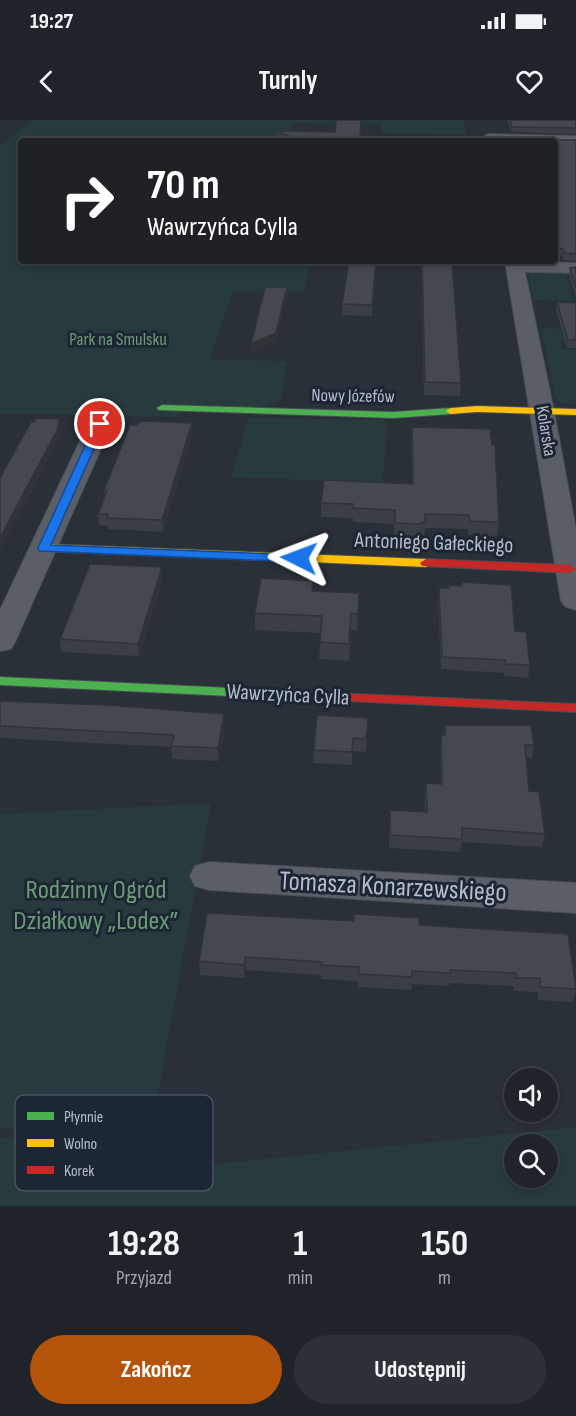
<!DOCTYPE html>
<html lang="pl">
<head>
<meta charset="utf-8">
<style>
	body { margin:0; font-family:"Sofia Sans Condensed",sans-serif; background:#2d3036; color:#f1f3f6; height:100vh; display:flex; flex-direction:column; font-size:22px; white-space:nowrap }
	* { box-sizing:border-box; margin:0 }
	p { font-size:20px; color:#a2a4a8 }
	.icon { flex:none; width:33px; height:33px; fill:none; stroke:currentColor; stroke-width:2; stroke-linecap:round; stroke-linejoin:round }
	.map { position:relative; height:1086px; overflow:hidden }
	.sheet { display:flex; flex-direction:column; background:#20242a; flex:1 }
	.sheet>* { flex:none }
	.guide { position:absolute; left:18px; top:18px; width:540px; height:126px; border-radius:6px; box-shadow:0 3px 9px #0003,0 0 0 2px #3d4147; background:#202124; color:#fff; overflow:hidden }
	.controls { position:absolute; left:504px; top:948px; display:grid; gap:12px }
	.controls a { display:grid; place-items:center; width:54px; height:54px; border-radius:50%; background:#20242a; box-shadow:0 3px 9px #0003,0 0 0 2px #3d4147; font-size:30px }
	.pin { position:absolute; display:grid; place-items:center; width:51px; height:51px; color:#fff; margin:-26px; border:3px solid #fff; border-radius:50%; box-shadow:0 2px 6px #0007 }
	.me { position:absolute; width:66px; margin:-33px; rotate:273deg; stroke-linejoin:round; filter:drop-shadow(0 0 4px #0008) }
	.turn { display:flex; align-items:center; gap:21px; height:126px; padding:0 30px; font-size:27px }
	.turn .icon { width:78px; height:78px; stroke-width:2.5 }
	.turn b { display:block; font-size:42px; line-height:51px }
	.eta { display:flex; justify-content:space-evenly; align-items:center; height:102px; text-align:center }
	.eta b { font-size:36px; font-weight:700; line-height:42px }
	.cta { display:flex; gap:12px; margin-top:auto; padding:12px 30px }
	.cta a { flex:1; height:69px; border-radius:36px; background:#b45309; color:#fff; font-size:24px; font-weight:700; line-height:69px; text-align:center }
	.cta a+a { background:#2d3036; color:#f1f3f6 }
	.status { display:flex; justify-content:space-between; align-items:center; height:42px; padding:0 30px; background:#20242a; direction:ltr }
	.status svg { height:16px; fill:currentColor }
	header { display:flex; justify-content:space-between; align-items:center; height:78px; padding:0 30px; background:#20242a; font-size:27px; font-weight:700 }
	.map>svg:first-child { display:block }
	.green { fill:#273a3e; fill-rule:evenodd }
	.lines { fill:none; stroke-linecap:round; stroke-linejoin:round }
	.street-casing { stroke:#484c53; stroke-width:2 }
	.fast-casing { stroke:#484c53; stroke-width:2 }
	.slow-casing { stroke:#484c53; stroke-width:2 }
	.jam-casing { stroke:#484c53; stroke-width:2 }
	.street { fill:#5a5e66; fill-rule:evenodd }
	.fast { fill:#4caf50; fill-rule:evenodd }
	.slow { fill:#ffc107; fill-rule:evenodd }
	.jam { fill:#c62828; fill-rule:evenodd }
	.wall { fill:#3a3f45 }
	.shaded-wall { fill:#303338 }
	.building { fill:#444950; stroke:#303338; stroke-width:1.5 }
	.route { fill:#1a73e8; stroke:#114b97; stroke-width:1.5 }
	.labels { text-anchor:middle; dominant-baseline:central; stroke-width:6; stroke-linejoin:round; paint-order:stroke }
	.far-park-label { font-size:18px; fill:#6b9a76; stroke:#1d2633 }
	.far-street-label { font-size:18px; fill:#b4bcc9; stroke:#1d2633 }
	.street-label { font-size:22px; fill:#b4bcc9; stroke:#1d2633 }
	.near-street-label { font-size:27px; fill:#b4bcc9; stroke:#1d2633 }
	.near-park-label { font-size:27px; fill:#6b9a76; stroke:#1d2633 }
	.key { fill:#1d2633; stroke:#4a5360; stroke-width:1.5 }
	.key-label { font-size:16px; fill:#b4bcc9 }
</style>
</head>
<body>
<div class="status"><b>19:27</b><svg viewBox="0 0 49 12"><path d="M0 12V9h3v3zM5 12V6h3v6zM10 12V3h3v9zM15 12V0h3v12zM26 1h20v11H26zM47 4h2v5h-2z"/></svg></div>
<header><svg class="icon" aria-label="back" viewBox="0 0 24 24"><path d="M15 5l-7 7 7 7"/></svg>Turnly<svg class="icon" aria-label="heart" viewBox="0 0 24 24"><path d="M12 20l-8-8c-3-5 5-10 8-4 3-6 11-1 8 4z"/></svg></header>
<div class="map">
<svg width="576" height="1086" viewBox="0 0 576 1086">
	<rect width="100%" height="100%" fill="#2a3038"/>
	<path class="green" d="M32 0H463L466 15 381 13 382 4 294 3 288 21H21V141H310L303 173 233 171 210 239 288 241 280 281 263 287 182 290 181 297 0 294V26Z
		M534 151 576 152V155H566L573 181 533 180 528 154Z
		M541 208 576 209V220H560L562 229H576V284H563L555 280Z
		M248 298 387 300 383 363 231 357Z
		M211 683 153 1000 0 1009V694Z
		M150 1007 137 1052 576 1007V1086H0V1018ZM514 1024H548V1058H514Z"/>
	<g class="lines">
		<g class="street-casing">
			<path id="street" d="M488 14 576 16V24H555V21H483L481 18Z
				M505 141 576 143V153L525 152 554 291 576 410V490L566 487 561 481Z
				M100 297 108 299 112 304 15 522 11 529 0 531V490L88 304 92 299Z
				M209 742 576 763V793L209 770 195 766 190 756 195 746Z"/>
		</g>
		<g class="fast-casing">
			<path id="fast" d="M162 285 393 292 451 288 456 291 451 294 393 298 159 290 157 288Z
				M0 557 290 571 297 575 290 579 0 565Z"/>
		</g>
		<g class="slow-casing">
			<path id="slow" d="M477 286 576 289V295L477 292 451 294 446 291 451 288Z
				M44 424 426 439 432 443 426 447 40 431 38 428Z"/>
		</g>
		<g class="jam-casing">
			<path id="jam" d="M426 439 570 445 576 449 570 453 422 446 420 443Z
				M290 571 576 584V592L285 578 283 575Z"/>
		</g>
		<use href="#street" class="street"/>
		<use href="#fast" class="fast"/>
		<use href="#slow" class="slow"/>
		<use href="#jam" class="jam"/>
	</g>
	<path class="wall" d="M507 0H576V14L512 12Z
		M277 11 360 21H281L277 20Z
		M515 17 556 20H576V141L564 140 562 136H555V21H515Z
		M376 141 372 196 342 195V184Z
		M421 141H452L461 263 460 276 424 275Z
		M576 147V178L569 155 570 148Z
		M557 182 576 183V228H567L556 190Z
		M192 303V314L163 412 108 409 107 405H99L98 394 105 377 104 370 137 305Z
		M412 307 499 402 497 416 468 415V409L425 408 424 416H421V418L394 417V404L353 402V398L321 397V383L412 364 411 320Z
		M163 459 139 536 61 532 60 519Z
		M462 462 515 511 530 545 528 558 504 556V553L441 549 438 480 439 468H448L461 466Z
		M313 471 359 473 357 511 351 510 349 541 319 539 321 513 255 510V493Z
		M0 581 225 607 218 641 172 639 171 627 0 618Z
		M368 598 366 632 352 631V645L313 643 314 630Z
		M445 605 534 625 532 638H526L529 671 545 714 542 727 462 722 460 732 389 728 390 690 425 692V676L426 663 441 664 440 627 441 615H444Z
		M419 805 576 869 573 882 538 880V872L514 871 513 866 449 863V866L412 864 411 870 358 867V861L321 859V855L246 850 244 858 200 855 199 841Z"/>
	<path class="shaded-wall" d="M287 167V176L276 222 251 234V224Z
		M59 299 61 309 59 318 0 433V418Z
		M192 303V314L163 412 162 400Z
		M162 447 163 459 139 536 138 524Z
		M224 594 225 607 218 641V628Z
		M245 837 246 850 244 858V845Z"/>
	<path class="building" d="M336 0H361L360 21H301L277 11 335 12Z
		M510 0H576V8L512 7Z
		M515 17H553L556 20H576V134L565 133 563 129 555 128V21H517Z
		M349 141H376L372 185 342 184Z
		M422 141H452L461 263 425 262Z
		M576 147V167L570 148Z
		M265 167H287L276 213 251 224Z
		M557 182 576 183V220H568Z
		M36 298 59 299 58 308 0 418V358L31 302H34Z
		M142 301 192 303 162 400 107 398 108 394H98L107 370H104L130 305H137L139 302Z
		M412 307 490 309 492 325H495L499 402 470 401 469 395 425 394V402H422V404L395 403V390L353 388V384L321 383 324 360 413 364Z
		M90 444 162 447 138 524 60 519Z
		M261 458 313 461 312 471 359 473 358 494 351 493 349 524 320 522 322 496 255 493Z
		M462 462 511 465 515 511 526 512 530 545 506 544 505 540 442 537 439 468H449V465L462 466Z
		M0 581 107 585 224 594 218 628 171 626 174 615 0 606Z
		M317 595 368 598 366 619 353 618 352 632 314 630Z
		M445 605H531L534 625H525L529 671 539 672 545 714 462 708V719L390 715V690L427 692 426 663 442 664 441 615H445Z
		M207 793 354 801V794L419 798V805L568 814 576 869 540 867V858H516V853L451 850V853L412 851V857L359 854V847L321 845 322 842 245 837 244 845 199 841Z"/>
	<path class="route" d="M100 301 105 304 51 425 299 435 305 438 299 442 39 431 38 428 95 304Z"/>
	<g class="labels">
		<g class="far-park-label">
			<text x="118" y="219">Park na Smulsku</text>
		</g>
		<g class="far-street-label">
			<text transform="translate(353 276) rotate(1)">Nowy Józefów</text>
			<text transform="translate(546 311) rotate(81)">Kolarska</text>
		</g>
		<g class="street-label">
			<text transform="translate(434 423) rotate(2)">Antoniego Gałeckiego</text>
			<text transform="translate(288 575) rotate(3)">Wawrzyńca Cylla</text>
		</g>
		<g class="near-street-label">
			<text transform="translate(393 767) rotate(3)">Tomasza Konarzewskiego</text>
		</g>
		<g class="near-park-label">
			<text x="96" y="770">Rodzinny Ogród<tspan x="96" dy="31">Działkowy „Lodex”</tspan></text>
		</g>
	</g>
	<rect x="15" y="975" width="198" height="96" rx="9" class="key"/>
	<rect x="27" y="992" width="27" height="8" fill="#4caf50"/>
	<rect x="27" y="1019" width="27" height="8" fill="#ffc107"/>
	<rect x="27" y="1046" width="27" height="8" fill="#c62828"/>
	<g class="key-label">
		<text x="64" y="1002">Płynnie</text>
		<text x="64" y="1029">Wolno</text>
		<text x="64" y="1056">Korek</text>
	</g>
</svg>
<div class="controls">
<a><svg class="icon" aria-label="sound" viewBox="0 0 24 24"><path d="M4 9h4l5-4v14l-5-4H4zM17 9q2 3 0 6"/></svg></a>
<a><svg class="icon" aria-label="search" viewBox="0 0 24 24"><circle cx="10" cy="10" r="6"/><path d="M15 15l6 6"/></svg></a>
</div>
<div class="pin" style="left:100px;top:304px;background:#d93025"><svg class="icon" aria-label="arrive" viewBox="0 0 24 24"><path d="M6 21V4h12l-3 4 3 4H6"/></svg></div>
<svg class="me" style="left:299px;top:438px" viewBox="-20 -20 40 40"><path d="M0-17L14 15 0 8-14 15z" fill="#1a73e8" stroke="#fff" stroke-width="4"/></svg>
<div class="guide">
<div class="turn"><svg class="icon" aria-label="right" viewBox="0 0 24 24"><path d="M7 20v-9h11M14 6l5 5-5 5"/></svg><div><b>70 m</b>Wawrzyńca Cylla</div></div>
</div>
</div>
<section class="sheet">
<div class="eta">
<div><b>19:28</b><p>Przyjazd</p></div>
<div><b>1</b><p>min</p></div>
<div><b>150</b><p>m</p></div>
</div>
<div class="cta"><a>Zakończ</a><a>Udostępnij</a></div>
</section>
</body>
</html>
